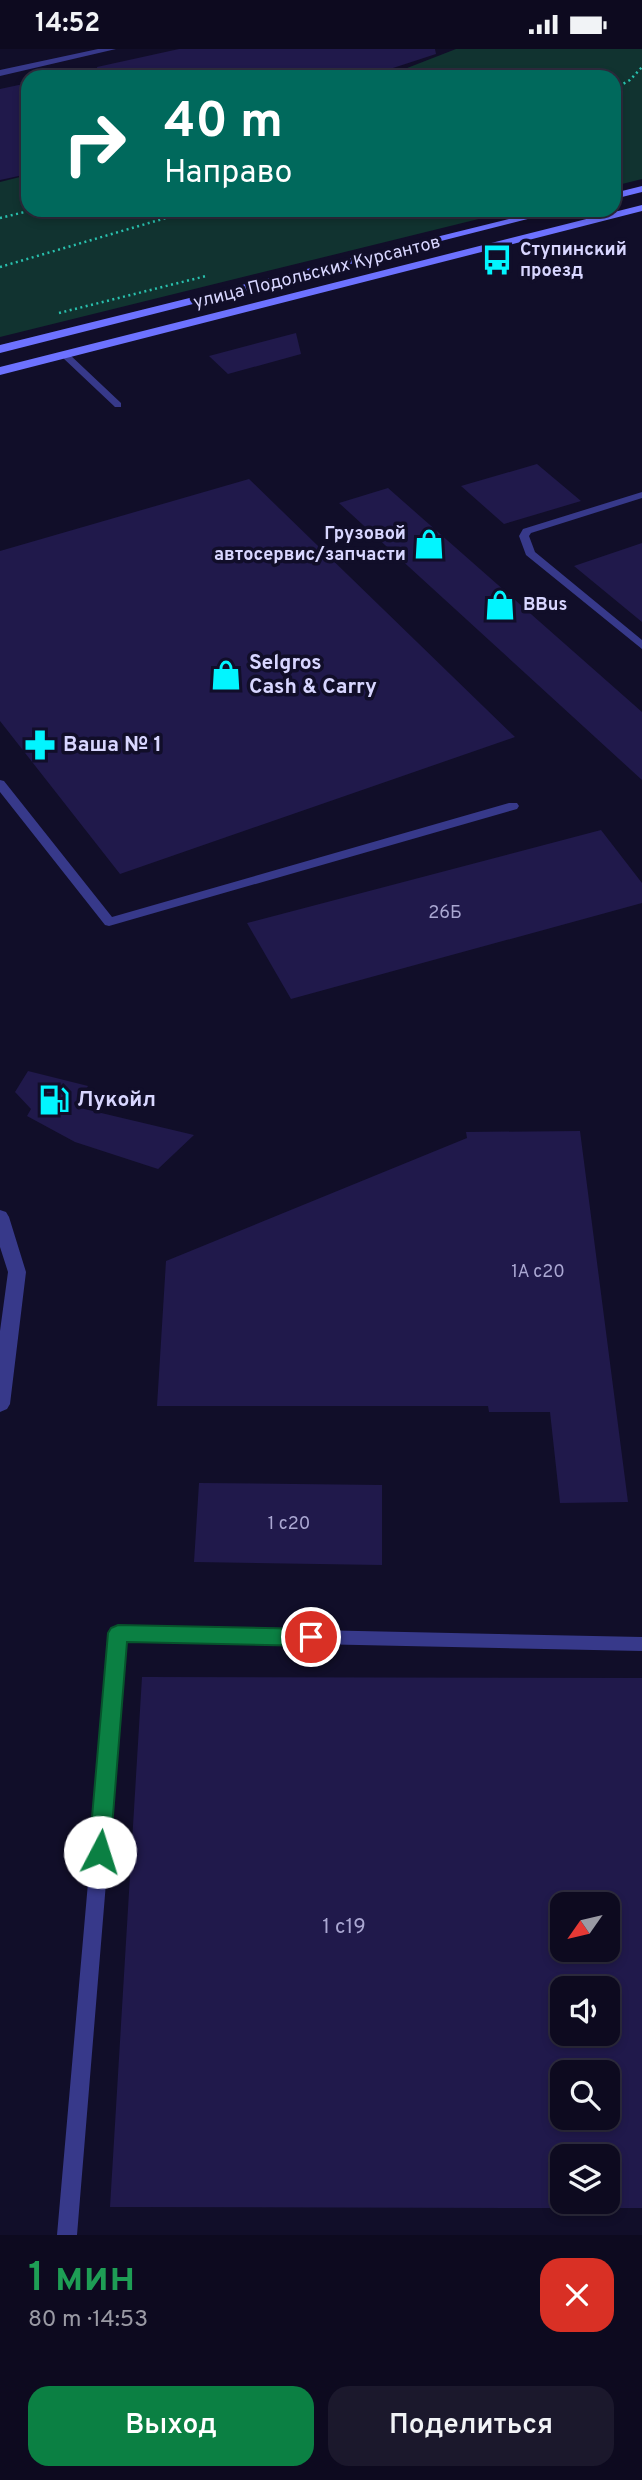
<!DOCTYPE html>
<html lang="ru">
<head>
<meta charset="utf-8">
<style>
	body { margin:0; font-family:Overpass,sans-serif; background:#1b182c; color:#f1f3f6; height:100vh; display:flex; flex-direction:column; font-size:26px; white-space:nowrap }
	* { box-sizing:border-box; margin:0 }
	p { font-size:23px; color:#9a9aa4 }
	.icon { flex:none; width:38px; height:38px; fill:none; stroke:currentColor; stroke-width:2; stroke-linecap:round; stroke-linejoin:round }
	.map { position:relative; height:2186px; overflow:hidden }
	.drawer { display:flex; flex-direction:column; background:#0d0a1f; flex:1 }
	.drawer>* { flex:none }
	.guide { position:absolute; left:21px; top:21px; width:600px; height:147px; border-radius:21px; box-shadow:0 4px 10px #0003,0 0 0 2px #2d2b3d; background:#00695c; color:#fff; overflow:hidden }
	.needle { width:46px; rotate:236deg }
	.controls { position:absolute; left:550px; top:1843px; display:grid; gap:14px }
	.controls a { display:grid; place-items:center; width:70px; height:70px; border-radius:14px; background:#0d0a1f; box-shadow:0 4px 10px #0003,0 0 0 2px #2d2b3d; font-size:35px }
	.pin { position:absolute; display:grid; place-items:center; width:60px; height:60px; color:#fff; margin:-30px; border:4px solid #fff; border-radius:50%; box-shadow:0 2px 7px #0007 }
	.me { position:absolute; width:77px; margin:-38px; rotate:5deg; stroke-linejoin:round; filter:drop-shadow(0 0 5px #0008) }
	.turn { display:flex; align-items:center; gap:24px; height:147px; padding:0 28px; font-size:32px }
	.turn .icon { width:91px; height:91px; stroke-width:2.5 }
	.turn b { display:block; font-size:49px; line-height:60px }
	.round { display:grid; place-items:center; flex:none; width:74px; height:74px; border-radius:21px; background:#1b182c }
	.headline { display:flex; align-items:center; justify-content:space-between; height:119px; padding:0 28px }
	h1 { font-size:42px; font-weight:600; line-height:52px; color:#1e9e55 }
	.cta { display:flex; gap:14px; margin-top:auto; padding:14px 28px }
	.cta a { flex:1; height:80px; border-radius:21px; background:#0b8043; color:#fff; font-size:28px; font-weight:600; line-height:80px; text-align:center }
	.cta a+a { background:#1b182c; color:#f1f3f6 }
	.status { display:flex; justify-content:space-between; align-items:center; height:49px; padding:0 35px; background:#0d0a1f; direction:ltr }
	.status svg { height:19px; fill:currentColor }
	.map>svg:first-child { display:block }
	.green { fill:#113330 }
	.building { fill:#20194b; fill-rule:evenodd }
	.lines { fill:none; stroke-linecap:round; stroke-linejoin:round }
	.path { stroke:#29c1ae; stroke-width:2.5; stroke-dasharray:2 3.5; stroke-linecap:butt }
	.service { fill:#37398a; fill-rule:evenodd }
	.minor { fill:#37398a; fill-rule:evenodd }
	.secondary { fill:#6d72ff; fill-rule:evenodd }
	.route { fill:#0b8043; stroke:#07532c; stroke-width:2 }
	.labels { text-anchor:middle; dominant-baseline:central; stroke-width:7; stroke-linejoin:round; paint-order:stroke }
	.far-poi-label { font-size:18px; font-weight:bold; fill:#d8d6ff; stroke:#110e29; text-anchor:start }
	.far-street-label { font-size:18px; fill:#d8d6ff; stroke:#110e29 }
	.number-label { font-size:18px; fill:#aaa7d2 }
	.poi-label { font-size:21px; font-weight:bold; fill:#d8d6ff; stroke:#110e29; text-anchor:start }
	.near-number-label { font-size:21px; fill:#aaa7d2 }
</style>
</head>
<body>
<div class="status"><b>14:52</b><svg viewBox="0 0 49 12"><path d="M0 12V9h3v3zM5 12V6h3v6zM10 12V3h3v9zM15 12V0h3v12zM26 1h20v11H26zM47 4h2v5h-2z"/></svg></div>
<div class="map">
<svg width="642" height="2186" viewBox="0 0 642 2186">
	<rect width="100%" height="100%" fill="#110e29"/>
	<path class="green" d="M456 0H642V130L614 137V28H384Z
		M28 126V161H515L0 288V133Z"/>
	<path class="building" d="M179 0H435L436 5 393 19 413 28H241L232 21 200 28H98L97 18Z
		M28 34V125L0 131V40Z
		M296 284 301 305 228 325 209 307Z
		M537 415 581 452 504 475 461 437Z
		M249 430 515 688 120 825 0 672V502Z
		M388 439 642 663V731L339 454Z
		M642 494V573L574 517Z
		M601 781 642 834V854L291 950 247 874Z
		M28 1022 88 1037 76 1058 194 1086 158 1120 75 1093 27 1067 31 1060 15 1043Z
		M580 1082 628 1453 560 1454 550 1363H489L488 1357H157L166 1212 467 1089 466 1083Z
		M199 1434 382 1436V1516L194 1513Z
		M142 1628 642 1629V2159H607V2107H562V2159L110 2158ZM562 1855H607V1900H562ZM562 1939H607V1984H562ZM562 2023H607V2068H562Z"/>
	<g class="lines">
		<path class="path" d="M614 40 630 31 642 18
			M0 169 33 161
			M0 218 193 161
			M59 264 206 227"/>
		<path class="service" d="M62 304H68L121 354V358H115L62 308Z
			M642 443V449L531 484 529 487 535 503 642 591V600L526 506 519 487 523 480Z
			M0 731 4 732 112 868 509 754H517L519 757 517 760 109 877 105 876 0 743Z
			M118 1577 642 1588V1602L126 1591 77 2186H57L110 1584 112 1579Z"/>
		<path class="minor" d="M98 0H116L0 27V21Z
			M0 1161 6 1163 9 1168 26 1223 10 1355 7 1360 0 1363V1282L8 1223 0 1198Z"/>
		<path class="secondary" d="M642 137V143L614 150V144Z
			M642 156V162L0 326V318Z
			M545 161H563L0 304V296Z"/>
	</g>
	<path class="route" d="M118 1576 311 1580 318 1583 321 1588 318 1594 311 1597 127 1593 110 1803 107 1810 100 1813 92 1810 89 1803 108 1584 111 1579Z"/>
	<defs>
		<g id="bus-bare" transform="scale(2.415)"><path d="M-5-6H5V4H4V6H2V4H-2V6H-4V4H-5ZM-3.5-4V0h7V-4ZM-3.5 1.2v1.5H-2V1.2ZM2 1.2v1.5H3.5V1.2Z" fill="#02f5ff" stroke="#110e29" stroke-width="2.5" paint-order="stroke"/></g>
		<g id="shop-bare" transform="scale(2.415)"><path d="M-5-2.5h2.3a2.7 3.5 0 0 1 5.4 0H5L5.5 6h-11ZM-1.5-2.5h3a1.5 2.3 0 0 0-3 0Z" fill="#02f5ff" stroke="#110e29" stroke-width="2.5" paint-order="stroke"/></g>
		<g id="pharmacy-bare" transform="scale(2.415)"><path d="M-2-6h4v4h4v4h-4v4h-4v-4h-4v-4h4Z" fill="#02f5ff" stroke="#110e29" stroke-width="2.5" paint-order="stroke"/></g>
		<g id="fuel-bare" transform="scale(2.415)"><path d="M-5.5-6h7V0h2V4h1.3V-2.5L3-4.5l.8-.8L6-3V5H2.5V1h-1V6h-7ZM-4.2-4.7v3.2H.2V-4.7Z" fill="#02f5ff" stroke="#110e29" stroke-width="2.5" paint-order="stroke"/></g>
	</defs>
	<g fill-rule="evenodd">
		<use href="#bus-bare" x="497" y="211"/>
		<use href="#shop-bare" x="429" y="495"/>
		<use href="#shop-bare" x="500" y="556"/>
		<use href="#shop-bare" x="226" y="626"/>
		<use href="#pharmacy-bare" x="40" y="696"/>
		<use href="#fuel-bare" x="54" y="1051"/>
	</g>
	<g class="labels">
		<g class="far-poi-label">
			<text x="520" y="201">Ступинский<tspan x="520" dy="21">проезд</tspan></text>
			<text x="406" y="485" text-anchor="end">Грузовой<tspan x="406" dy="21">автосервис/запчасти</tspan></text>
			<text x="523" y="556">BBus</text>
		</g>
		<g class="far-street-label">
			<text transform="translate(317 224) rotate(-14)">улица Подольских Курсантов</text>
		</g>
		<g class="number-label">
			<text x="445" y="864">26Б</text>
			<text x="538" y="1223">1А с20</text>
			<text x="289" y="1475">1 с20</text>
		</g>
		<g class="poi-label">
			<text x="249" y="614">Selgros<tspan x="249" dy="24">Cash &amp; Carry</tspan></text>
			<text x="63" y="696">Ваша № 1</text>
			<text x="77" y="1051">Лукойл</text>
		</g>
		<g class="near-number-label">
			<text x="344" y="1878">1 с19</text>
		</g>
	</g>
</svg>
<div class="controls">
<a><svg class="needle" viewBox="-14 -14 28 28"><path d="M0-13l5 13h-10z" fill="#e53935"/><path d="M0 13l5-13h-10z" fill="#9a9aa4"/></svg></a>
<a><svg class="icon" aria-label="sound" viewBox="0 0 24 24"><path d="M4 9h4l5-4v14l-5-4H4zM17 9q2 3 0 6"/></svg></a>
<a><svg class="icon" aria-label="search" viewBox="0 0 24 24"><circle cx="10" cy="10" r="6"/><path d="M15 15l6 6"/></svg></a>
<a><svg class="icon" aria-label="layers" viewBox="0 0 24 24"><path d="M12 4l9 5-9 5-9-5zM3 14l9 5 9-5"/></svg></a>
</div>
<div class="pin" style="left:311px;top:1588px;background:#d93025"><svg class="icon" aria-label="arrive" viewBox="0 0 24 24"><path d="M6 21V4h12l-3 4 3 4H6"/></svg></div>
<svg class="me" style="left:100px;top:1803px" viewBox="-20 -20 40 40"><circle r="19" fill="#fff"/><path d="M0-13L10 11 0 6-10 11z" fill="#0b8043"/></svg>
<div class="guide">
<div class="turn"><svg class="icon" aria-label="right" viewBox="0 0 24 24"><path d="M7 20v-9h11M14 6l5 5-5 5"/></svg><div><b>40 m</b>Направо</div></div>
</div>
</div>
<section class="drawer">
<div class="headline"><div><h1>1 мин</h1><p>80 m · 14:53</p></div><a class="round" style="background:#d93025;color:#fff"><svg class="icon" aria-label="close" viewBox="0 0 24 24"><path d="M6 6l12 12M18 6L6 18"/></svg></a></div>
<div class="cta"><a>Выход</a><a>Поделиться</a></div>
</section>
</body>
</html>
